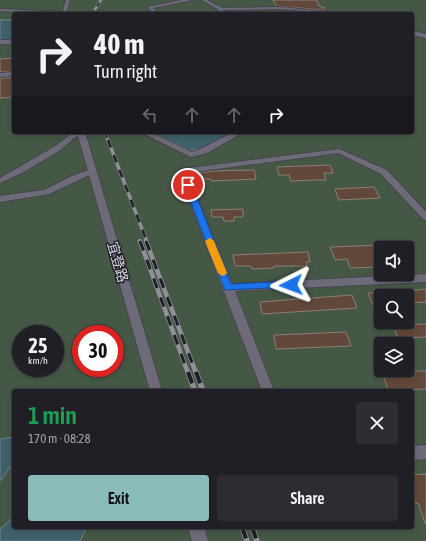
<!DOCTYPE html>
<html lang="en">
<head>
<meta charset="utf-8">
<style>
	body { margin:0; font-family:"Asap Condensed","Noto Sans SC",sans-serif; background:#2d2c32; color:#f1f3f6; height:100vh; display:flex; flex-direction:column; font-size:15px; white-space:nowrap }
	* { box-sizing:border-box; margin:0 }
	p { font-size:13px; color:#a2a2a7 }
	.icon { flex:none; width:22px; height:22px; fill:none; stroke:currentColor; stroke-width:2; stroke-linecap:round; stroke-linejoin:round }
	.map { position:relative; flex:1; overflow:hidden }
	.panel { position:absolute; left:12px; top:389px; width:402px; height:140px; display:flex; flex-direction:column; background:#201f26; border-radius:4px; box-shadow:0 2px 6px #0003,0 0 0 1px #3d3d43 }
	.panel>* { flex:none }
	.banner { position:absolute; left:12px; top:12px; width:402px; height:122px; border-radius:4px; box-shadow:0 2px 6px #0003,0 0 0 1px #3d3d43; background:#201f26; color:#f1f3f6; overflow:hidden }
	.buttons { position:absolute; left:374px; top:241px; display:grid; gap:8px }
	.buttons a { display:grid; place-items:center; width:40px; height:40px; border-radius:4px; background:#201f26; box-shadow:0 2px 6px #0003,0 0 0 1px #3d3d43; font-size:20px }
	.speed { position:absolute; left:12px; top:325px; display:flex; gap:8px; font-size:20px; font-weight:700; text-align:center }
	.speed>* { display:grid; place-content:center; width:52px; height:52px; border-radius:50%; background:#201f26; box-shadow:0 2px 6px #0003,0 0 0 1px #3d3d43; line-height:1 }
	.speed small { font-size:10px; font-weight:400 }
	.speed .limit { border:6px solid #d22; background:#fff; color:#111 }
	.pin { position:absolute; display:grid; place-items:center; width:34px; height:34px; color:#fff; margin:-17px; border:2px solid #fff; border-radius:50%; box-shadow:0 1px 4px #0007 }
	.me { position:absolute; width:44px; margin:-22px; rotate:267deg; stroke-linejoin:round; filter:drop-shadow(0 0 3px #0008) }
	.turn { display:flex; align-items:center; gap:14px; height:84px; padding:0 16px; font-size:18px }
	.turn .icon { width:52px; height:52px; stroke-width:2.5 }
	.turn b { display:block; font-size:28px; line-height:34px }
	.lanes { display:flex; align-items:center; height:38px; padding:0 16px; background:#0003; justify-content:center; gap:20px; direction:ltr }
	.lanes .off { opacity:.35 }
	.round { display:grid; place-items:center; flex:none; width:42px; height:42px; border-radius:4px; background:#2d2c32 }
	.head { display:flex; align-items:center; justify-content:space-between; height:68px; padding:0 16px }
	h1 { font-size:24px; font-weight:600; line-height:30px; color:#1e9e55 }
	.cta { display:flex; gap:8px; margin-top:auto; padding:8px 16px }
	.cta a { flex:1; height:46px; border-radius:4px; background:#8bbbb9; color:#111; font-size:16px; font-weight:600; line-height:46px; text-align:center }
	.cta a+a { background:#2d2c32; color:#f1f3f6 }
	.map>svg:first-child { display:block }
	.green { fill:#455846; fill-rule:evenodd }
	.water { fill:#3f606a; stroke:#6e848d }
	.building { fill:#62483a; stroke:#8b7e77 }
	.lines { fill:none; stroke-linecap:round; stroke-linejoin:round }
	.minor-casing { stroke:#47454e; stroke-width:2 }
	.tertiary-casing { stroke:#47454e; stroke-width:2 }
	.minor { fill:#6d6b78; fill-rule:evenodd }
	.tertiary { fill:#6d6b78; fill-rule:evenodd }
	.rail-far4-casing { stroke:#919098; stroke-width:2.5 }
	.rail-far3-casing { stroke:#919098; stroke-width:3 }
	.rail-far2-casing { stroke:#919098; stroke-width:3.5 }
	.rail-far1-casing { stroke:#919098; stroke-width:4.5 }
	.rail-casing { stroke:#919098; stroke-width:5.5 }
	.rail-far4 { stroke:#201f29; stroke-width:1.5; stroke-dasharray:4.5; stroke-linecap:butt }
	.rail-far3 { stroke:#201f29; stroke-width:2; stroke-dasharray:6; stroke-linecap:butt }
	.rail-far2 { stroke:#201f29; stroke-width:2.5; stroke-dasharray:8; stroke-linecap:butt }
	.rail-far1 { stroke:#201f29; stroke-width:3; stroke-dasharray:10; stroke-linecap:butt }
	.rail { stroke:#201f29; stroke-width:4; stroke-dasharray:12; stroke-linecap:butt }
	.route { fill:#1a73e8; stroke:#114b97 }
	.slow { fill:#f59e0b }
	.labels { text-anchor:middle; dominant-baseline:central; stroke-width:3; stroke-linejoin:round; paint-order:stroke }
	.street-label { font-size:14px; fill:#dad9e0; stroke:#201f29 }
</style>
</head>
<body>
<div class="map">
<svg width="426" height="541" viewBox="0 0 426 541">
	<rect width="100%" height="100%" fill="#2a2933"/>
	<path class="green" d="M0 0H426V541H0ZM14 14H412V132H14ZM381 248H407V274H381ZM381 296H407V322H381ZM21 334H55V368H21ZM81 334H115V368H81ZM381 344H407V370H381ZM14 391H412V527H14Z"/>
	<path class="water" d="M0 20H14V40L0 41Z
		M152 132H231L202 149 190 150Z
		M14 437V462L0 481V439Z
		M14 517V527H87L80 541H0V529Z"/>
	<path class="building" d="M273 0H315L317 1 319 6 325 8 323 10 276 6Z
		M14 58V71L0 72V59Z
		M0 78H14V97L0 98Z
		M330 165 333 173H324L326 180H314L291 181 289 175H279L277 167Z
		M254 170 256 179 211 181V179H197V173L214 171Z
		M374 187 380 198 339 200 335 189Z
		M243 209V217H234V221H224L223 217H212L211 210Z
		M381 245V267L350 268 347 259 335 260 330 247Z
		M308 252 310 262H306L307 266H274V268L252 269 251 266H235L233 255Z
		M426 289V302L407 303V291Z
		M381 292V304L373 305 368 293Z
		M352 295 357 308 262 314 260 302Z
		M426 324V337L398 338 393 325Z
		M346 332 351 346 276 349 274 335Z
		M426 371V389L388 390 382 372Z
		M426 474V523H425L418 503 412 504V475Z"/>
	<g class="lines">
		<g class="minor-casing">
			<path id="minor" d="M182 0H192L153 8 159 14H154L148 7Z
				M202 0H207L222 8 280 7 351 14 280 9 223 10 222 14H218L219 10Z
				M0 9 64 12 66 13 55 14 0 11Z
				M412 31 426 34V38L412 35Z
				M0 40H14V44H0Z
				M14 72V76L0 77V73Z
				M74 132H86L74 138 59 151 22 173 0 183V178L54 147Z
				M140 132H150L192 152C209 147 225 132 244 132L207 153 191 157Z
				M339 149 387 170 426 212V220L423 219 381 174 338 153 187 173 232 284 426 274V282L235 291 274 391H262L178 171 182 169Z
				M89 170H95L96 172 49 194 0 202V196L44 190 72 176Z
				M426 445V459L412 460V446Z"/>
		</g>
		<g class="tertiary-casing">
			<path id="tertiary" d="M66 0H70L66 14H62Z
				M77 132H85L162 391H150Z
				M188 527H204L208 541H192Z"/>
		</g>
		<use href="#minor" class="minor"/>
		<use href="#tertiary" class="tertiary"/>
		<g class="rail-far4-casing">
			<path id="rail-far4" d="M92 14 101 0"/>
		</g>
		<g class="rail-far3-casing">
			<path id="rail-far3" d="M105 132 108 141"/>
		</g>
		<g class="rail-far2-casing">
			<path id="rail-far2" d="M108 140 147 242"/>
		</g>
		<g class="rail-far1-casing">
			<path id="rail-far1" d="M140 241 188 373
				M146 241 196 373"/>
		</g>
		<g class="rail-casing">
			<path id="rail" d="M188 372 195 391
				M196 372 203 391
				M242 527 247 541
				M252 527 257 541"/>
		</g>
		<use href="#rail-far4" class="rail-far4"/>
		<use href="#rail-far3" class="rail-far3"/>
		<use href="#rail-far2" class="rail-far2"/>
		<use href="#rail-far1" class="rail-far1"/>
		<use href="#rail" class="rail"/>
	</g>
	<path class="route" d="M188 183 192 185 231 284 291 281 296 285 294 287 225 290 184 185Z"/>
	<path class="slow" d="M210 238 214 241 227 273 225 275 222 276 218 273 205 241Z"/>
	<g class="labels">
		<g class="street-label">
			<text transform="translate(118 262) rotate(74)">宜登路</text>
		</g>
	</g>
</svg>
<div class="buttons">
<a><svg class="icon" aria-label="sound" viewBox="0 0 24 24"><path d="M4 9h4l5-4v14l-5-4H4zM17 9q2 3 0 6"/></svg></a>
<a><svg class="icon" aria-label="search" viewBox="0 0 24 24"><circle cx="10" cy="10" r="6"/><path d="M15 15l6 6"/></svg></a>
<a><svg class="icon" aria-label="layers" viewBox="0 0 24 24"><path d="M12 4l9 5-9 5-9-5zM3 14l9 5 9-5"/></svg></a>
</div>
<div class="speed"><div>25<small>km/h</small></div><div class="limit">30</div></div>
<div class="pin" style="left:188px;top:185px;background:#d93025"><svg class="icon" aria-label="arrive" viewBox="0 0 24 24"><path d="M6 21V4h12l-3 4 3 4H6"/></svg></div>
<svg class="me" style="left:291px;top:285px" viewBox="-20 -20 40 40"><path d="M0-17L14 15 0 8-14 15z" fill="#1a73e8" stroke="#fff" stroke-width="4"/></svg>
<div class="banner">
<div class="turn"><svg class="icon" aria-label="right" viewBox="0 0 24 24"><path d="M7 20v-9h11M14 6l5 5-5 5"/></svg><div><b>40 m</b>Turn right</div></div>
<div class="lanes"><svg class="icon off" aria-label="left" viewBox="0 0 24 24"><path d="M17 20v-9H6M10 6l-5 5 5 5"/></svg><svg class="icon off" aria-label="ahead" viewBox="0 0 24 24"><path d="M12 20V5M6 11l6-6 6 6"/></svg><svg class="icon off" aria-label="ahead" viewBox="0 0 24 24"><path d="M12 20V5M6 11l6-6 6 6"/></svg><svg class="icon" aria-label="right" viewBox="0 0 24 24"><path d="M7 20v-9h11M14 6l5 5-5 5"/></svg></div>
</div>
<section class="panel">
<div class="head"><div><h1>1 min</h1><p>170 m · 08:28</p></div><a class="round"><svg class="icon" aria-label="close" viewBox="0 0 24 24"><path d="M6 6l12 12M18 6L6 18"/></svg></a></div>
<div class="cta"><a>Exit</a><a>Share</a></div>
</section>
</div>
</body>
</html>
